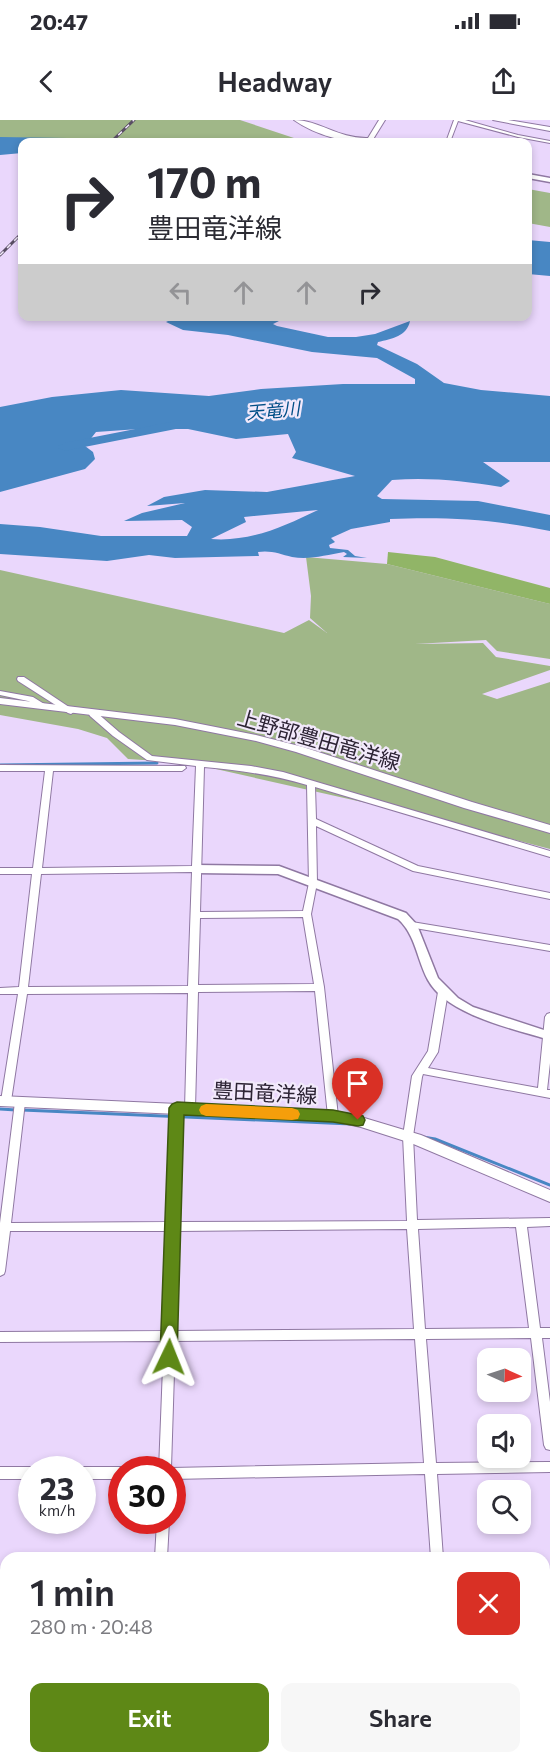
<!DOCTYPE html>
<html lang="en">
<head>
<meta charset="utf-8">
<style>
	body { margin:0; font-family:Commissioner,"Noto Sans JP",sans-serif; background:#f7f7f7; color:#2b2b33; height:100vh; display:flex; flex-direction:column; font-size:22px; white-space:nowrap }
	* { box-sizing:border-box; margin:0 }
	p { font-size:20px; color:#7c7c81 }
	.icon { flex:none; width:33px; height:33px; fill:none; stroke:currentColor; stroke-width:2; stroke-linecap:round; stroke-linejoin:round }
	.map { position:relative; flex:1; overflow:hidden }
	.drawer { position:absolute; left:0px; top:1432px; width:550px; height:212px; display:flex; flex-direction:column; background:#fff; border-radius:18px 18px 0 0; box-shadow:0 3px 9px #0003 }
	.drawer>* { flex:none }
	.hud { position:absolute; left:18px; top:18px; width:514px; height:183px; border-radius:12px; box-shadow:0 3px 9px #0003; background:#fff; color:#2b2b33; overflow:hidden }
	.needle { width:39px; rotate:93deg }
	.fabs { position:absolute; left:477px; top:1228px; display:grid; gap:12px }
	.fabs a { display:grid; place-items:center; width:54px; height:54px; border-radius:12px; background:#fff; box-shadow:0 3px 9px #0003; font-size:30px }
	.speed { position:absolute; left:18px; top:1336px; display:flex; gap:12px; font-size:30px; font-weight:700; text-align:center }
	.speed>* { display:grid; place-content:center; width:78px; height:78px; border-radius:50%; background:#fff; box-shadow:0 3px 9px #0003; line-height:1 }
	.speed small { font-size:15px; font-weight:400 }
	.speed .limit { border:9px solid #d22; background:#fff; color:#111 }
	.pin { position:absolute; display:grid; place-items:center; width:51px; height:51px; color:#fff; margin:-62px -26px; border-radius:50% 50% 50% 0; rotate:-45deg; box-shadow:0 0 6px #0007 }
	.pin .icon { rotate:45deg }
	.me { position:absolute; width:66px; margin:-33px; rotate:2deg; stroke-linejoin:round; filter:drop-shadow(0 0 4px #0008) }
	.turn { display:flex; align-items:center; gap:21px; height:126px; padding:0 30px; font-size:27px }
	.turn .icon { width:78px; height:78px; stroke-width:2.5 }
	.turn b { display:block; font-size:42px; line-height:51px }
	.lanes { display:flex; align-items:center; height:57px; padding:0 30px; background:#0003; justify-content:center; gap:30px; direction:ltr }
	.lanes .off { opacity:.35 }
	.round { display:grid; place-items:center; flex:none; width:63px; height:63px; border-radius:12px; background:#f7f7f7 }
	.head { display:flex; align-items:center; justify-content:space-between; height:102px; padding:0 30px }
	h1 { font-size:36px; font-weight:600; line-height:45px }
	.action { display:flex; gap:12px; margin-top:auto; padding:12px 30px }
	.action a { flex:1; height:69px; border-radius:12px; background:#5e8816; color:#fff; font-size:24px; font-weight:600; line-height:69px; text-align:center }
	.action a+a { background:#f7f7f7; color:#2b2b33 }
	.status { display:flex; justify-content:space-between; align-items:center; height:42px; padding:0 30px; background:#fff; direction:ltr }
	.status svg { height:16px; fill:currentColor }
	header { display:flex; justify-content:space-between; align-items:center; height:78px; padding:0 30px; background:#fff; font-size:27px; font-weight:600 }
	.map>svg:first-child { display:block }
	.green { fill:#a0b788 }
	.forest { fill:#91b567 }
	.water { fill:#4887c3; fill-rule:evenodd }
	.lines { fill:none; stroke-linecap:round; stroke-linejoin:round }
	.stream { stroke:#4887c3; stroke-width:3 }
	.river { fill:#4887c3; fill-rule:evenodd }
	.minor-casing { stroke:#8f78a2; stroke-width:2 }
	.tertiary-casing { stroke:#8f78a2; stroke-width:3 }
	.secondary-casing { stroke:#8f78a2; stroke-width:2 }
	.minor { fill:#fff; fill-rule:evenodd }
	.tertiary { fill:#fff; fill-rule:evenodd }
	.secondary { fill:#fff; fill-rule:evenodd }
	.rail-casing { stroke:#594e64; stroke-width:3 }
	.rail { stroke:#f2e9fb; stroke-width:1.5; stroke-dasharray:5; stroke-linecap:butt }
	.route { fill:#5e8816; stroke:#3d580e; stroke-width:1.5 }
	.slow { fill:#f59e0b }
	.labels { text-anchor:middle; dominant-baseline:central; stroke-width:4.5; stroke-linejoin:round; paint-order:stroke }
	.far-water-label { font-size:18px; font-style:italic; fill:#024f87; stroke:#f2e9fb }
	.street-label { font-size:21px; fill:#2c2334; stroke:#f2e9fb }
</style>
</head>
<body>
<div class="status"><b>20:47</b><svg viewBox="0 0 49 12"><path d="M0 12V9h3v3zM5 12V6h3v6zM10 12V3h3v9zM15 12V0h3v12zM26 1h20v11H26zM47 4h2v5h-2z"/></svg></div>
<header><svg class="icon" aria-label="back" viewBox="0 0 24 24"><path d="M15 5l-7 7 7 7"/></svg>Headway<svg class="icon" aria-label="share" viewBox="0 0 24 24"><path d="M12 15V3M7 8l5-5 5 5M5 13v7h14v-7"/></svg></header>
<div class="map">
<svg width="550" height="1643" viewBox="0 0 550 1643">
	<rect width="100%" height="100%" fill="#ead7fc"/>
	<path class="green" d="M0 0H240L306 22H75L0 19Z
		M528 69 550 73V107L528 103Z
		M306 437 387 444 550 484V539L497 531 486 520 415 524 483 523 496 537 550 546V550L482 574 497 579 550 562V729L420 695 189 643 128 639 107 618 78 609 0 595V450L284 513 309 500 327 513 310 498 311 476Z"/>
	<path class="forest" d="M388 432 435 437 550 468V484L387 444Z"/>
	<path class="water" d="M0 17 67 18 120 22H22V33L0 35Z
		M528 120 550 122V156L528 154Z
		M202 196 272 197 279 201 273 204 277 206 328 217H356L375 214 410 201C407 216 392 219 378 222L377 225 417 244 444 263 481 270 550 276V342H483L510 361 501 367C464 361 430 357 392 360L377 376 382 379 478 381 550 395V411C493 399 447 397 390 399V402L351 409 331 418 335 422 329 425 330 428 348 430 355 436 367 438 343 437 347 434 344 432C326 435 310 440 292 437 280 434 271 430 258 432L259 436 175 438 149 435 107 441 0 434V404L40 407 101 416H187L192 407 182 400 124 401 142 393 185 383 147 386 164 377 205 370 267 372 355 356 292 338 296 332 288 314 236 319 188 309H139L96 312 85 326 93 332 95 339 85 349 0 372V287L52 277 121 270 209 276 261 269 343 264H415V259L377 238 312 232 228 215 183 210 166 202 174 198H204ZM318 390C283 407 250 422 211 419L246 402 244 397Z"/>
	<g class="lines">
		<path class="stream" d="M0 645 157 643
			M0 989 16 990
			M22 990 351 1004
			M423 1017 435 1019 550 1065"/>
		<path class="river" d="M181 300 187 304 186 307 64 331 57 327 64 323Z"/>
		<g class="minor-casing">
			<path id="minor" d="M454 0H465L518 15 550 21V23L518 17 458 1 450 22H446Z
				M18 557H24L75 591 71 594 68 593 18 561 17 559Z
				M0 571 33 577 49 587 45 589 28 581 0 575Z
				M93 591 96 592 119 612 152 636 251 646 283 652 550 731V737L315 667 316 699 418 746 550 773V779L413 751 316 706 317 763 311 794 324 867 338 996 336 999 333 1000 330 999 328 996 315 871 198 872 195 989 193 992 190 993 187 992 185 989 188 873 27 874 11 981 9 984 6 985 3 984 1 981 18 874H0V868L19 867 32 754H0V748H33L45 651H0V645L185 646 186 648 182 651H53L42 748 192 746 196 646 147 640 113 616 90 596 89 594ZM204 647C239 650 273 655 307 665L309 763 303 791 200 792ZM192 752 188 866 28 867 41 754ZM303 797 314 864 198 865 200 798Z
				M412 802 550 825V831L409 807 408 805 409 803Z
				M443 869 446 870 448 872 438 932 428 948 538 968 545 897 547 894 550 893V943L547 970H550V978L423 954 422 957 413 1016 417 1100 550 1098V1106L527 1107 540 1208H550V1218H542L550 1282V1330L546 1329 544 1325 531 1218 426 1219 436 1343 550 1342V1352L437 1354 443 1438H431L425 1354 172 1359V1350H159L164 1221 0 1222V1212L164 1211 168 1111H10L5 1151 4 1154 0 1156V1103L15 982 17 979 20 978 23 979 25 982 11 1103 168 1102 172 988 174 985 177 984 180 985 182 988 178 1102 407 1101 403 1016 412 956 428 931 438 872 440 870ZM516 1107 529 1208 425 1209 418 1109ZM407 1109 414 1209 175 1211 178 1111ZM415 1219 424 1343 171 1348 175 1221Z
				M0 1347H32L37 1350H32V1359H0Z
				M82 1347H122L127 1350H122V1359H82V1350H77Z
				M157 1401H169L167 1438H155Z
				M544 1493H550V1505H544Z
				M0 1497H6V1509H0Z
				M146 1638H160L159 1643H145Z
				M445 1638H459V1643H445Z"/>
		</g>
		<g class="tertiary-casing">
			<path id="tertiary" d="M528 54 550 58V62L528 58Z
				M196 745 279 746 406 793 417 805 438 858 458 878 473 887 550 912V920C514 909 447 895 428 860 417 840 416 815 398 799L278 754 196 753 191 749Z"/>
		</g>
		<g class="secondary-casing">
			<path id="secondary" d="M294 0C319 0 339 19 368 18L379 0H385L372 21C347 25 314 14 294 0Z
				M493 0H508L550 7V11Z
				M0 578 175 599 256 615 303 627 472 682 550 705V713L464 688 296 632 256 621 175 605 0 584Z
				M0 976 333 991 361 997 421 1015 550 1070V1082L411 1023 361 1007 333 1001 0 986Z"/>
		</g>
		<use href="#minor" class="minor"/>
		<use href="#tertiary" class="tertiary"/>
		<use href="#secondary" class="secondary"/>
		<g class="rail-casing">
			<path id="rail" d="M111 22 134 0
				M0 135 22 113"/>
		</g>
		<use href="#rail" class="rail"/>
	</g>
	<path class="route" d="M177 982 333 990 363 996 365 1000 363 1005 358 1006 333 1002 184 995 177 1237 175 1243 169 1245 163 1243 160 1237 169 988 172 984Z"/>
	<path class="slow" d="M206 984 292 988 298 990 300 994 298 999 292 1000 206 996 201 994 199 990 201 986Z"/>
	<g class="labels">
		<g class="far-water-label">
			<text transform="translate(273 290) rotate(-5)">天竜川</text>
		</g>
		<g class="street-label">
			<text transform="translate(319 619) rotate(16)">上野部豊田竜洋線</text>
			<text transform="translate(265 972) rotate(3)">豊田竜洋線</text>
		</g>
	</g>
</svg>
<div class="fabs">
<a><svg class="needle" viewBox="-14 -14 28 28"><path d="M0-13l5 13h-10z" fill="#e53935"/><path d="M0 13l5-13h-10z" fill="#7c7c81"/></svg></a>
<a><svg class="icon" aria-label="sound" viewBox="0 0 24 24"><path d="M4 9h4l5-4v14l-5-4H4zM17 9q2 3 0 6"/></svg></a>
<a><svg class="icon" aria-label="search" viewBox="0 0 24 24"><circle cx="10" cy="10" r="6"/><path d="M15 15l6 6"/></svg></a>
</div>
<div class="speed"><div>23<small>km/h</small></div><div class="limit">30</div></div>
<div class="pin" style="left:358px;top:1000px;background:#d93025"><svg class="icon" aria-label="arrive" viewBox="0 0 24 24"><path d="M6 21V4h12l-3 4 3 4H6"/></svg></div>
<svg class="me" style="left:169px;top:1237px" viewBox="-20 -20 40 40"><path d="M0-17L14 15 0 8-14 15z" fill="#5e8816" stroke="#fff" stroke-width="4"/></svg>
<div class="hud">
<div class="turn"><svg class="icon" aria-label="right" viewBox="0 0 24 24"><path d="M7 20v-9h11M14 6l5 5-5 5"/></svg><div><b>170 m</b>豊田竜洋線</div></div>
<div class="lanes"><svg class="icon off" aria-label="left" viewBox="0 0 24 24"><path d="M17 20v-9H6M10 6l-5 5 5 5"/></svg><svg class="icon off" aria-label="ahead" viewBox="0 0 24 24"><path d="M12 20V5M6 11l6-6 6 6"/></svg><svg class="icon off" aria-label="ahead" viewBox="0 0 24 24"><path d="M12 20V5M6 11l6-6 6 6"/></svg><svg class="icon" aria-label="right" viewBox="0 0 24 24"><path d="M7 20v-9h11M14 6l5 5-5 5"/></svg></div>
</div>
<section class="drawer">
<div class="head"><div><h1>1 min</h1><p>280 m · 20:48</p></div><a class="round" style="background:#d93025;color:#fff"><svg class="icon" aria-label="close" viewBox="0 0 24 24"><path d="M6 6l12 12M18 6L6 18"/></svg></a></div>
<div class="action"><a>Exit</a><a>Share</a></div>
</section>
</div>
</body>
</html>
